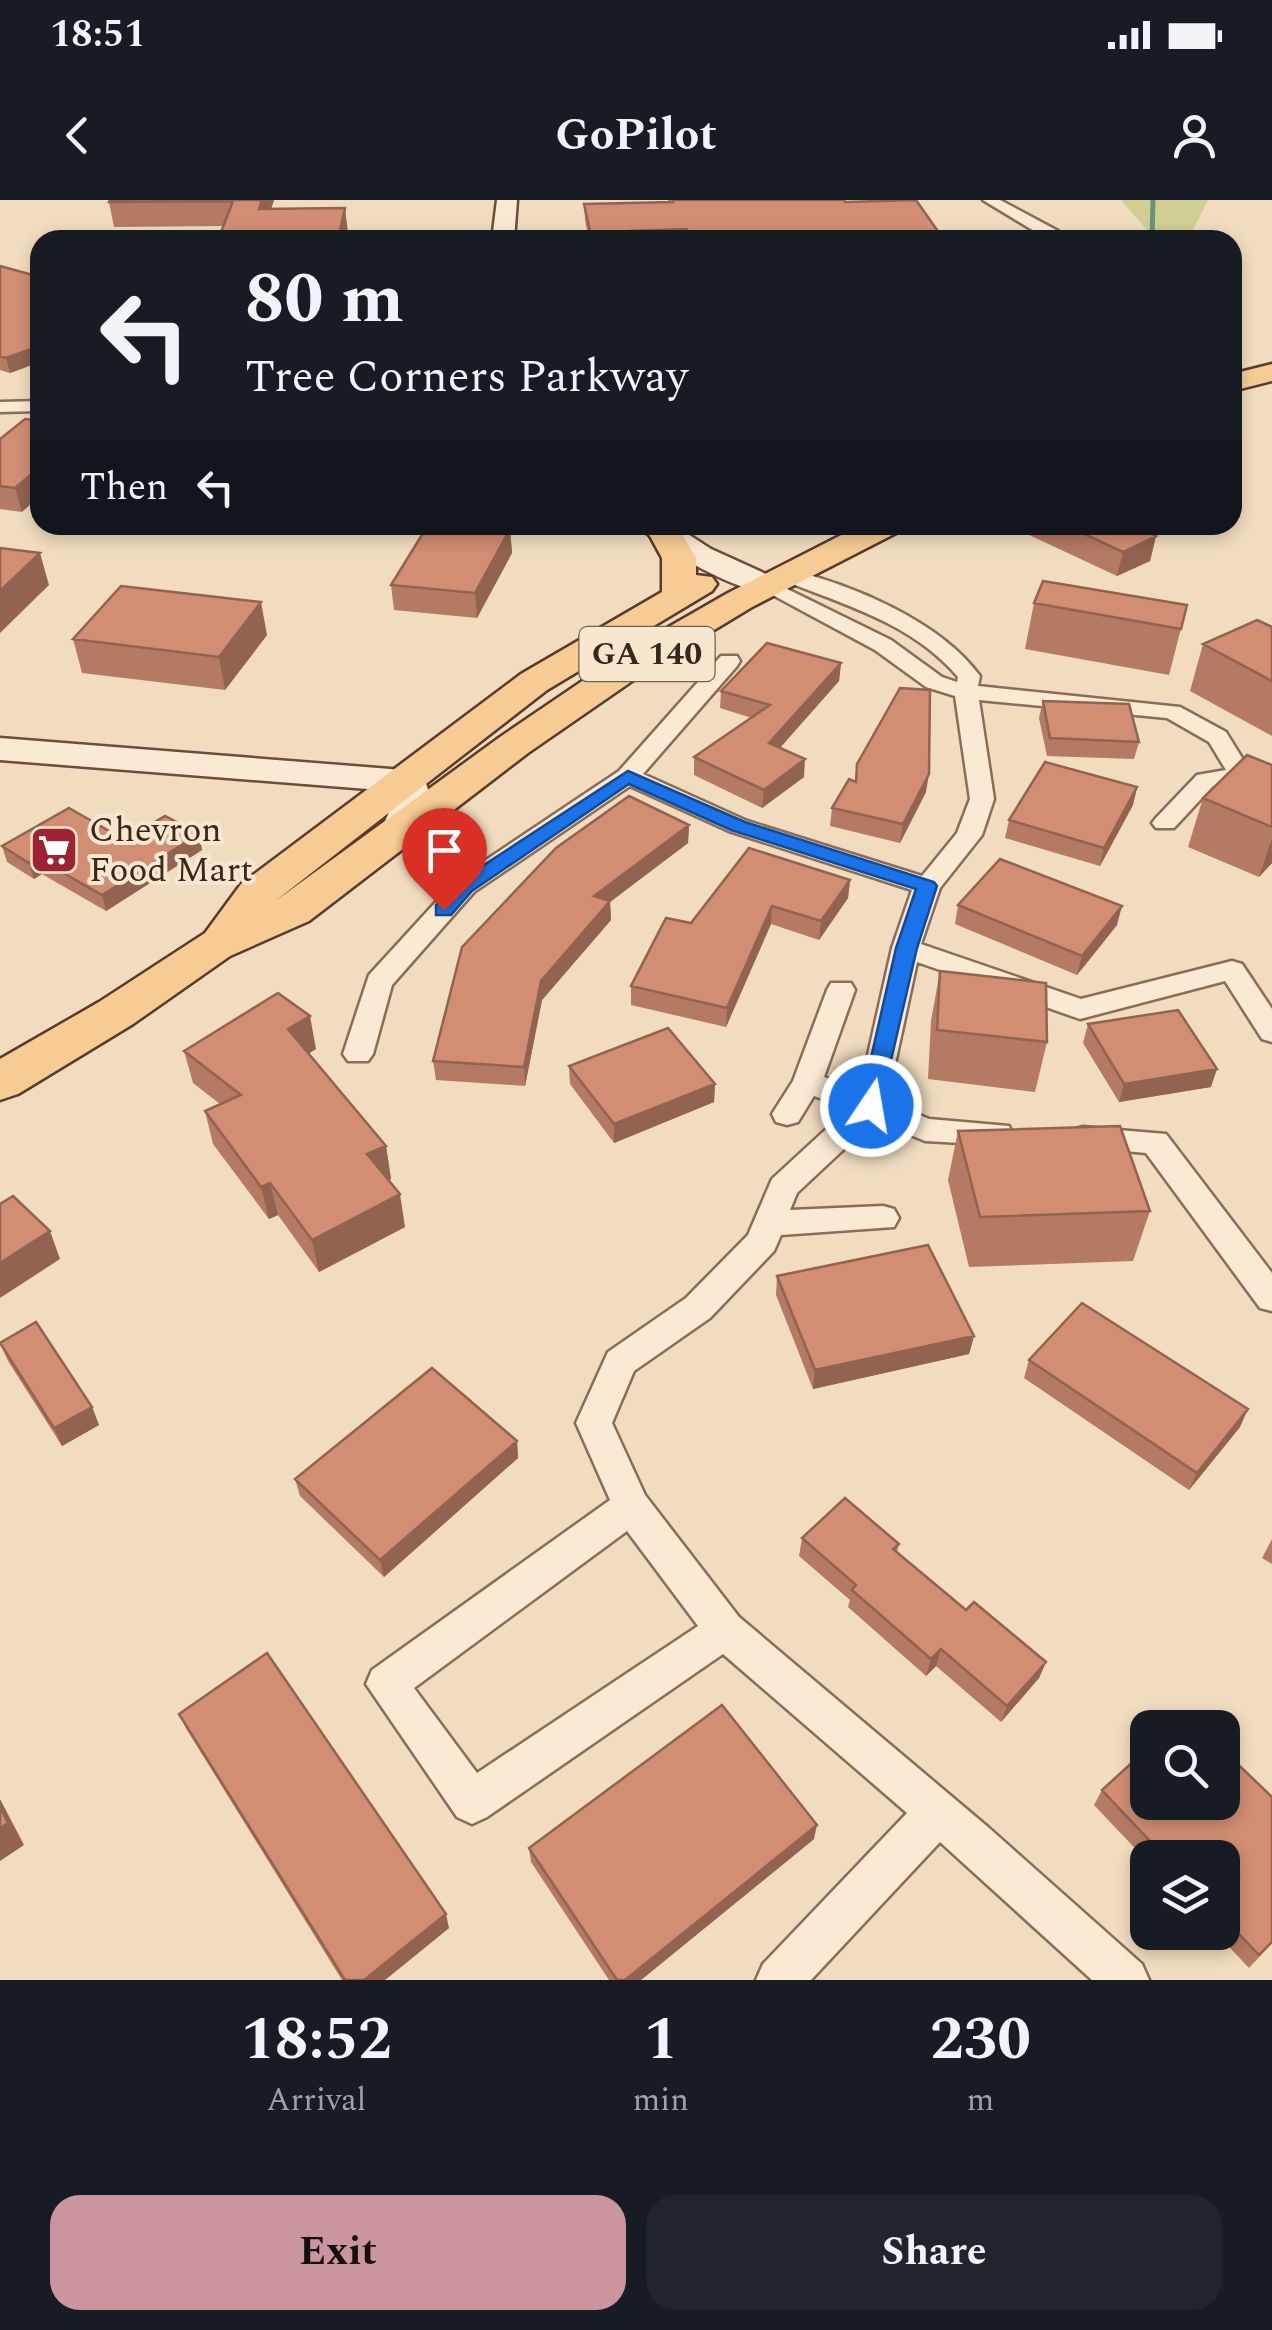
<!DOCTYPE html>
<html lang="en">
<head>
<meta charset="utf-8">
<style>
	body { margin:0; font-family:Spectral,serif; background:#20242c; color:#f1f3f6; height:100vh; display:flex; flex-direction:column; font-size:38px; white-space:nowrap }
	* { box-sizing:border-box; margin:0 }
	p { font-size:32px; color:#9ea1a6 }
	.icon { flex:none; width:55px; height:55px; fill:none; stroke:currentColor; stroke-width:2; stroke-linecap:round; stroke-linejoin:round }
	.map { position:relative; height:1780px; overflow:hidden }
	.sheet { display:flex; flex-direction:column; background:#171b24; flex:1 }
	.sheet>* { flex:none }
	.guide { position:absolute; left:30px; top:30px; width:1212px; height:305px; border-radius:30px; box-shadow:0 5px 15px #0003; background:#171b24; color:#f1f3f6; overflow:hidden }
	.controls { position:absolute; left:1130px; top:1510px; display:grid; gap:20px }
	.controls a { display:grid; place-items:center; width:110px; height:110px; border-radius:20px; background:#171b24; box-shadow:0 5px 15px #0003; font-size:50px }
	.pin { position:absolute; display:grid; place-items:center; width:85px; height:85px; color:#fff; margin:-102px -42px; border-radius:50% 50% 50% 0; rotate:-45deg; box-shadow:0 0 10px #0007 }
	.pin .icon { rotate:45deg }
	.me { position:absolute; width:110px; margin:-55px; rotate:12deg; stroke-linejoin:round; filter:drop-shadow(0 0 8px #0008) }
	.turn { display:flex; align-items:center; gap:35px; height:210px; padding:0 50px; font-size:45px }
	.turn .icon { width:130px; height:130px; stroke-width:2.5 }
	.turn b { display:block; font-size:70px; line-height:85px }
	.then { display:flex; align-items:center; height:95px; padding:0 50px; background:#0003; gap:20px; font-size:38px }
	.eta { display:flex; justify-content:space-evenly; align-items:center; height:170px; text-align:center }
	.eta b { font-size:60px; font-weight:700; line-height:70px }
	.action { display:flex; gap:20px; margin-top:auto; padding:20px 50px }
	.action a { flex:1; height:115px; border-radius:30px; background:#cb959e; color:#111; font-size:40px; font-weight:700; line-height:115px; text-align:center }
	.action a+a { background:#20242c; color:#f1f3f6 }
	.status { display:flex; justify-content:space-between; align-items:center; height:70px; padding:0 50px; background:#171b24; direction:ltr }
	.status svg { height:28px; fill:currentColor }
	header { display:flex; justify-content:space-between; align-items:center; height:130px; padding:0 50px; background:#171b24; font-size:45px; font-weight:700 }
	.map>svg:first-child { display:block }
	.green { fill:#cfcf93 }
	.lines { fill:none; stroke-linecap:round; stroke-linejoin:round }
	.stream { stroke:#699182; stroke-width:5 }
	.street-casing { stroke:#8b6c56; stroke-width:5 }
	.secondary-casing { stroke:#6c4d3a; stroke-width:5 }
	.primary-casing { stroke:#583b2b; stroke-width:5 }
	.street { fill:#fbead3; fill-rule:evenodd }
	.secondary { fill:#fbead3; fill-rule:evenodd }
	.primary { fill:#f7cc94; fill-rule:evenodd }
	.wall { fill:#b47a63 }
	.shaded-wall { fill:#926350 }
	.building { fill:#d18e73; stroke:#926350; stroke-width:2.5 }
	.route { fill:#1a73e8; stroke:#114b97; stroke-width:2.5 }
	.labels { text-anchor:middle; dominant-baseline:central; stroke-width:8; stroke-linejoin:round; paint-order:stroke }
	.shield { fill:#f8e7cf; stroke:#726052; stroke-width:2.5 }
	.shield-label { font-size:32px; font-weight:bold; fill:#39261c }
	.poi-label { font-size:35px; fill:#39261c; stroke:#f8e7cf; text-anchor:start }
</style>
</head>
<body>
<div class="status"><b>18:51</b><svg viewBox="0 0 49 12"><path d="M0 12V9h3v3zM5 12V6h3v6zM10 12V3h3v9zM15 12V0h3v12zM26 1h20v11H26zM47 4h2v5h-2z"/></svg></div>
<header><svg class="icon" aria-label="back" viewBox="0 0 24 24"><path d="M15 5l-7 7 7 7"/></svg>GoPilot<svg class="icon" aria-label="person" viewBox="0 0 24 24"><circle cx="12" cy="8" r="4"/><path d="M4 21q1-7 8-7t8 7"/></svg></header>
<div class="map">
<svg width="1272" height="1780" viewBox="0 0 1272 1780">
	<rect width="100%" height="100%" fill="#f1dcbf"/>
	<path class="green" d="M1121 0H1208L1188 40H1131L1129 38 1147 30Z"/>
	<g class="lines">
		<path class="stream" d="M1152 40 1153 0"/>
		<g class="street-casing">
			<path id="street" d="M983 0H1000L1058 31 1063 40H1049Z
				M40 201V211L0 212V202Z
				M787 369C853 385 940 421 980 476L978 486 1180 507 1226 532 1250 571 1272 579V594L1239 583 1213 586 1174 628H1156L1152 623 1156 618 1197 575 1226 570 1209 542 1167 518 979 500 994 599 982 635 940 688 921 744 1081 799 1232 761 1242 764 1272 809V842L1262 839 1225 781 1080 819 917 762 887 901 929 919 1009 926 1013 934 1009 942 998 945 925 941 875 920 797 993 790 1010 883 1006 894 1009 899 1018 894 1027 781 1035 774 1051 710 1118 634 1171 612 1223 645 1295 739 1417 989 1628 1142 1764 1149 1780H1092L940 1642 811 1780H756L763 1764 907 1613 723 1454 487 1617 472 1624 457 1617 366 1484 372 1470 610 1300 576 1223 608 1152 686 1098 748 1035 772 979 848 909 814 896 798 922 787 925 776 922 772 914 793 881 827 790 831 783H851L855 790 824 877 860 890 892 748 912 690 729 631 630 586 474 692 392 785 373 854 368 861H348L343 854 369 775 456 680 619 571 721 456H737L740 461 737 466 643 574 747 621 922 676 957 633 970 599 955 496 926 487 875 450 756 386 759 382H773L891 440 942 477 957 482 958 477C911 422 844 405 780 379L777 375 780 371ZM627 1331 698 1426 477 1573 414 1488Z
				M1083 927 1166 934 1272 1073V1111L1260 1108 1146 953 1072 946 1068 938 1072 930Z"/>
		</g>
		<g class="secondary-casing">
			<path id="secondary" d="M497 0H517L514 40H492Z
				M639 325H674L711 349 777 379 782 386 777 393C750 399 656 348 639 325Z
				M0 538 403 570 425 580 431 599 413 638 400 641 387 638 381 630 395 599 393 591 0 560Z"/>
		</g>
		<g class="primary-casing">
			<path id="primary" d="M1272 164V181L1232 191V174Z
				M861 325H902L898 332 752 407 651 468 528 553 309 721 230 756 133 824 18 894 0 900V859L99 802 205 733 241 684 521 474 662 392V358L650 336 655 329H679L696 358V375L712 377 717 384 712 391 547 490 274 702 500 537 625 452 728 393Z"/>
		</g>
		<use href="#street" class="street"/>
		<use href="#secondary" class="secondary"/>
		<use href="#primary" class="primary"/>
	</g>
	<path class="wall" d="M274 0 271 9 348 33 347 40H218L223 26 114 27 109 2Z
		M668 0H844L845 2 942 37 941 40H589L585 20 584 4 668 2Z
		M0 66 40 77V162L10 173 0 170Z
		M25 219 22 312 0 309V239Z
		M1028 325H1132L1156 336 1150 361 1117 376 1027 334Z
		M510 329 512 353 477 418 394 410 391 385Z
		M1034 403 1187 405 1169 475 1025 449Z
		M1272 427V536L1190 491 1203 444Z
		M267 435 225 490 82 473 73 439Z
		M841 463 839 481 780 548 804 577 762 608 694 575V557L752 518 720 508 721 491Z
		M1043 501 1139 542 1134 559 1047 556 1039 518Z
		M1272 565V663L1259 677 1188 647 1203 598Z
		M855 582 926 592 900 643 830 626 832 608Z
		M1137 587 1133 605 1100 666 1005 638 1009 620Z
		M689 625 688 643 610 702 611 720 542 800 525 886 436 880 433 861Z
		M199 634 202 650 106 711 42 674 34 679 7 662 2 646 125 640Z
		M850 680 848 698 819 740 771 724 726 827 631 805V786L691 723Z
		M958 705 1117 725 1077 775 955 724Z
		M940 771 1047 842 1035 892 928 879 931 821Z
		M1088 824 1211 887 1119 902 1083 843Z
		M316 849 309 853 386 946 391 979 389 980 405 1027 319 1072 278 1015 269 1019 213 944 205 911 220 904 193 883 184 851Z
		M569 866 715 884 714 902 614 943 570 884Z
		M958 931 1150 1011 1133 1061 969 1067 948 980Z
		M777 1076 974 1136 969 1154 813 1189 776 1095Z
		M0 1143 92 1207 99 1225 62 1246 8 1161Z
		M1029 1160 1240 1227 1189 1290 1024 1178Z
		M517 1241 518 1258 384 1377 300 1296 295 1279Z
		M802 1338 899 1344 897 1352 966 1410 1046 1462 1039 1478 1001 1522 936 1466 926 1476 848 1407 850 1400 799 1356Z
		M1272 1339V1364L1262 1358Z
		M179 1514 449 1728 385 1780H342L187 1530Z
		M1102 1590 1272 1597V1743L1249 1768 1215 1732H1222V1658H1148V1662L1094 1605Z
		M814 1639 641 1780H609L531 1662 529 1648Z"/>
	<path class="shaded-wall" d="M262 0H274L262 34 259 9Z
		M345 8 348 33 347 40H338Z
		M40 146V162L10 173 6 158Z
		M1239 242 1235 257 1232 258V244Z
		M40 267V296L22 312 15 288Z
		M510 329 512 353 477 418 475 393Z
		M1156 336 1150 361 1117 376 1123 352Z
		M40 353 49 385 0 433V391Z
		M261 402 267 435 225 490 219 457Z
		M841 463 839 481 768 561 769 543Z
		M805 559 804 577 762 608 764 590Z
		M929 574 926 592 900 643 903 624Z
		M1137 587 1133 605 1100 666 1104 648Z
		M689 625 688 643 610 702 611 720 542 800 525 886 524 867 541 781 594 696Z
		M199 634 202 650 106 711 102 695Z
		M1272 638V663L1259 677Z
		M37 658 42 674 34 679 29 663Z
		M850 680 848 698 819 740 821 721Z
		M772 706 771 724 726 827 727 808Z
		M1122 706 1117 725 1077 775 1082 756Z
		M310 816 316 849 295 862 288 829Z
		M1217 869 1211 887 1119 902 1124 884Z
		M715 884 714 902 614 943V924Z
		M386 946 391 979 373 987 367 954Z
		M270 983 278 1015 269 1019 261 987Z
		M400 994 405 1027 319 1072 312 1040Z
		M50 1031 60 1059 0 1098V1063Z
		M974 1136 969 1154 813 1189 815 1170Z
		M92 1207 99 1225 62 1246 54 1228Z
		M1248 1209 1240 1227 1189 1290 1197 1273Z
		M517 1241 518 1258 384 1377 380 1360Z
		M941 1449 936 1466 926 1476 931 1459Z
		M1046 1462 1039 1478 1001 1522 1007 1506Z
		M0 1599 24 1645 0 1661Z
		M817 1625 814 1639 641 1780H625Z
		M446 1714 449 1728 385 1780H364Z"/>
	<path class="building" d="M110 0H262L259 9 345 8 338 40H218L233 1 109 2Z
		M673 0H844L845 2 916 0 942 37H936L938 40H690L687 29 629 31 631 40H592L584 4 673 2Z
		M0 66 40 77V146L6 158 0 156Z
		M25 219 40 221V267L15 288 0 286V239Z
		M428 325H473L510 329 475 393 391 385Z
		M1065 325H1132L1156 336 1123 352Z
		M0 348 40 353 0 391Z
		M1043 381 1187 405 1181 429 1034 403Z
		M121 386 261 402 219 457 73 439Z
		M1257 420 1272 427V481L1203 444Z
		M767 443 841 463 769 543 805 559 764 590 694 557 770 505 721 491Z
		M900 488 930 490 929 574 903 624 832 608 849 579 856 582 857 564Z
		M1043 501 1129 504 1139 542 1050 538Z
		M1247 555 1272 565V627L1203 598Z
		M1045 562 1137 587 1104 648 1009 620Z
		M629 596 689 625 594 696 610 701 541 781 524 867 433 861 462 747 556 648Z
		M69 608 125 640 165 616 199 634 102 695 37 658 29 663 2 646Z
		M749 648 850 680 821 721 772 706 727 808 631 786 666 718 691 723Z
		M1000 659 1122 706 1082 756 958 705Z
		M940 771 1046 783 1047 842 937 830Z
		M278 793 310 816 288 829 386 946 367 954 400 994 312 1040 270 983 261 987 205 911 241 895 184 851Z
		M1178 810 1217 869 1124 884 1088 824Z
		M668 828 715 884 614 924 569 866Z
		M1120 926 1150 1011 980 1017 958 931Z
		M13 996 50 1031 0 1063V1004Z
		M928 1045 974 1136 815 1170 777 1076Z
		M1082 1103 1248 1209 1197 1273 1029 1160Z
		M36 1122 92 1207 54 1228 0 1143Z
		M432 1168 517 1241 380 1360 295 1279Z
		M845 1298 899 1344 893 1349 966 1410 974 1402 1046 1462 1007 1506 941 1449 931 1459 852 1390 856 1385 802 1338Z
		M267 1453 446 1714 364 1780H345L179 1514Z
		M722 1505 817 1625 625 1780H617L529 1648Z
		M1185 1513 1200 1528H1169Z
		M1148 1548V1602H1222V1549L1272 1597V1742L1259 1755 1222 1716V1658H1166L1102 1590Z
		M0 1607 8 1623 0 1628Z"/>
	<path class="route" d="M628 571 745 622 934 682 937 686 917 748 879 912 871 915 860 906 896 748 916 689 731 630 629 584 472 691 451 715H436V705L458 682Z"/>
	<defs>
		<g id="supermarket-square" transform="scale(2.5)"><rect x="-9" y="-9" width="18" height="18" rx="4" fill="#9d2332" stroke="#f8e7cf"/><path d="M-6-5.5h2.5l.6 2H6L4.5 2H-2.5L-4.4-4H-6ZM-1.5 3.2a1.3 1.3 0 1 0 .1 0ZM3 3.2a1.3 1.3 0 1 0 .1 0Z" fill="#fff"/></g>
	</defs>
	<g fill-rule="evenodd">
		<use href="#supermarket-square" x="54" y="650"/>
	</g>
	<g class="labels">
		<rect class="shield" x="579.5" y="427" width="135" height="54" rx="8"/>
		<g class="shield-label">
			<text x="647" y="454">GA 140</text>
		</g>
		<g class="poi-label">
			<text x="89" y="630">Chevron<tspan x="89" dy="40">Food Mart</tspan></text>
		</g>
	</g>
</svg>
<div class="controls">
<a><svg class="icon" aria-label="search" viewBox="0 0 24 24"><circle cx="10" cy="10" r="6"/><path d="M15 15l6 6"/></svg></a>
<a><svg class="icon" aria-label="layers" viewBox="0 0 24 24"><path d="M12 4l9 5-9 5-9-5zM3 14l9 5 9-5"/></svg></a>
</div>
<div class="pin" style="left:444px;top:710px;background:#d93025"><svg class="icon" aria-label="arrive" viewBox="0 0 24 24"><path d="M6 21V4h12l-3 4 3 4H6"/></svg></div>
<svg class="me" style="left:871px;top:906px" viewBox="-20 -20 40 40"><circle r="17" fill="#1a73e8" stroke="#fff" stroke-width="3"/><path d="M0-11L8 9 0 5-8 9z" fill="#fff"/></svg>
<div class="guide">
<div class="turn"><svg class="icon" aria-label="left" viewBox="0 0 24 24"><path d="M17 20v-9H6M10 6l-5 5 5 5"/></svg><div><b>80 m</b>Tree Corners Parkway</div></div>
<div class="then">Then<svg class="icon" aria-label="left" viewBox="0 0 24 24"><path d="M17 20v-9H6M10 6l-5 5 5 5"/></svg></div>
</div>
</div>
<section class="sheet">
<div class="eta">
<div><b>18:52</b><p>Arrival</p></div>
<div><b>1</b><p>min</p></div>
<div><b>230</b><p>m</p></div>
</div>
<div class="action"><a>Exit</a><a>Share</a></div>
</section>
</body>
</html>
